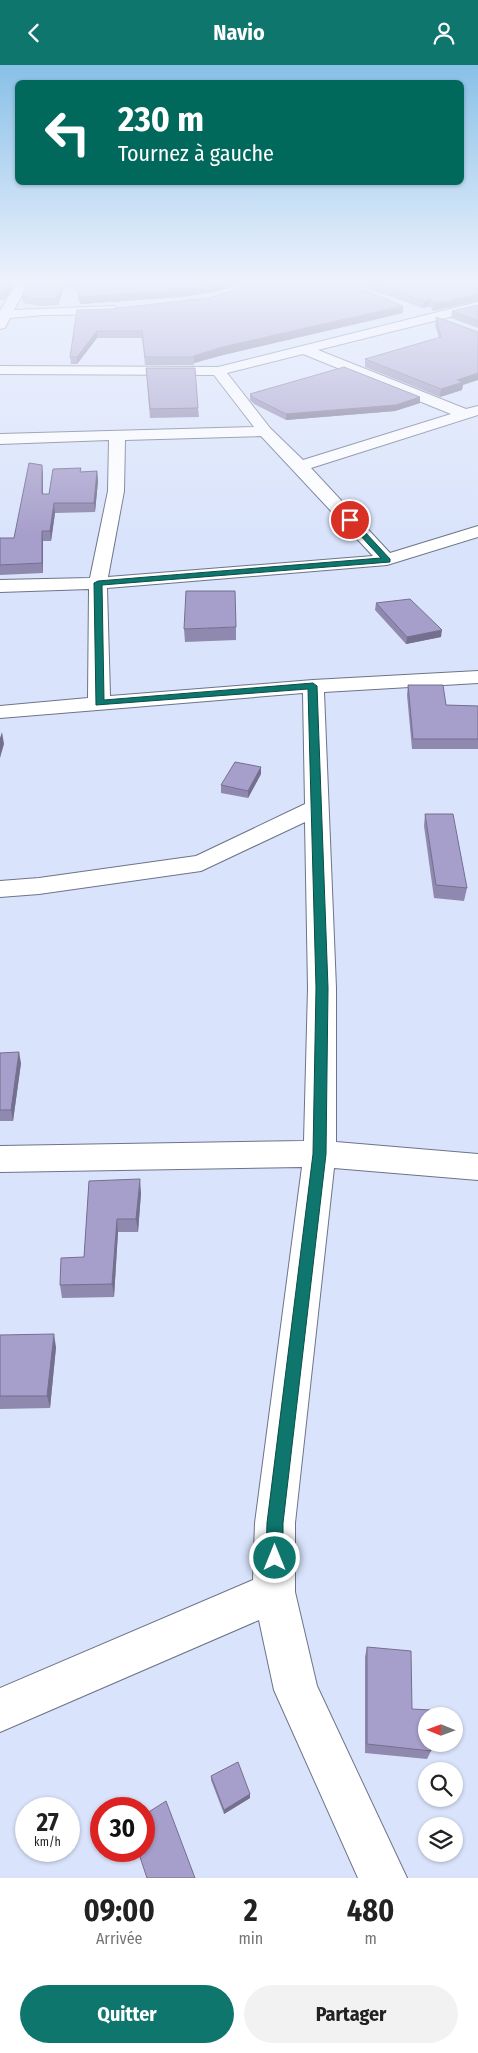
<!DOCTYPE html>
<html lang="fr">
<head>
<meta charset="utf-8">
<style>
	body { margin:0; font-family:"Fira Sans Condensed",sans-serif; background:#f2f2f2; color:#222; height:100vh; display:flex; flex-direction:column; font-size:19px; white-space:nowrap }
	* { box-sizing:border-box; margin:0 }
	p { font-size:16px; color:#767676 }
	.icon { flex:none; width:28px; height:28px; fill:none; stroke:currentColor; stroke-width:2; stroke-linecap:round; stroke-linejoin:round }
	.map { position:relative; height:1813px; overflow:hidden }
	.side { display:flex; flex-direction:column; background:#fff; flex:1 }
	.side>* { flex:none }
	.top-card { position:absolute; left:15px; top:15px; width:449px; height:105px; border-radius:8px; box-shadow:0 1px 4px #0004; background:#00695c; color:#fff; overflow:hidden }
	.needle { width:32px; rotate:271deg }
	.fabs { position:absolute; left:418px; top:1642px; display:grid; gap:10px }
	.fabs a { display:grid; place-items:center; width:45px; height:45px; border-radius:50%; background:#fff; box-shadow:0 1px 4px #0004; font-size:25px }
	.speed { position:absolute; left:15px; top:1732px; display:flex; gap:10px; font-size:25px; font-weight:700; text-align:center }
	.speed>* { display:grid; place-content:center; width:65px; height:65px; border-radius:50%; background:#fff; box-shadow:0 1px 4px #0004; line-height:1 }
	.speed small { font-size:12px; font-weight:400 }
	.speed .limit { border:8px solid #d22; background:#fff; color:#111 }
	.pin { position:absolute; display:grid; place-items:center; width:42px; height:42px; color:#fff; margin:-21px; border:2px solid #fff; border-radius:50%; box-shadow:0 1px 5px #0007 }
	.me { position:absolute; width:55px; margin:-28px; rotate:0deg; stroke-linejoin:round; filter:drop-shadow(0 0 4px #0008) }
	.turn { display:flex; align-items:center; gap:18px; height:105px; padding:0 20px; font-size:22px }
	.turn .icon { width:65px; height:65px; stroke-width:2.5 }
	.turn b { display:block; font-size:35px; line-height:42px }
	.eta { display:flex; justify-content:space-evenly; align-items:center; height:85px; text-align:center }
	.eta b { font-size:30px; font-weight:700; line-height:35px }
	.button { display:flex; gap:10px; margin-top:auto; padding:10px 20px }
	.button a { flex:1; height:58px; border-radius:30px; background:#0f766e; color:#fff; font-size:20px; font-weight:700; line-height:58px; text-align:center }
	.button a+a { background:#f2f2f2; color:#222 }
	header { display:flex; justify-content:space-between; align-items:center; height:65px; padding:0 20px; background:#0f766e; color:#fff; font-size:22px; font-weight:700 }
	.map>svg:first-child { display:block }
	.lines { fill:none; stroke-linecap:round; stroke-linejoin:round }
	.street-casing { stroke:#6c7489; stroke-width:2 }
	.street { fill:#fff; fill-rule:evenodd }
	.wall { fill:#9089af }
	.shaded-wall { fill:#756f8e }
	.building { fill:#a79fcb; stroke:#756f8e }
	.route { fill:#0f766e; stroke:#0a4d48 }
</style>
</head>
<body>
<header><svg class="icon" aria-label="back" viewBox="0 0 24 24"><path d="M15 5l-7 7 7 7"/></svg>Navio<svg class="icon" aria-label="person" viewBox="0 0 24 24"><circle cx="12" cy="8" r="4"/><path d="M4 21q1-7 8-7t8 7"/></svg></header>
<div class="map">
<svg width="478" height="1813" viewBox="0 0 478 1813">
	<rect width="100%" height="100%" fill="#d9e3fb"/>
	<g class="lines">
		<g class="street-casing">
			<path id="street" d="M18 216H30L14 245 114 241 120 245 114 249 44 250 10 253 5 263 0 264V246Z
				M478 237V245L318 285 466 344 478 341V350L311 403 390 488 478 461V472L387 500 107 523 110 631 313 615 478 606V618L324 627 336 923V1077L478 1089V1115L334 1103 295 1458V1527L317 1621 407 1813H358L274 1625 259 1555 0 1667V1623L253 1515 255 1458 302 1102 0 1107V1081L304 1076 308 923 305 757 201 806 39 829 0 832V816L39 813 196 791 305 739 303 628 0 653V641L88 633 89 524 0 527V515L90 513 108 426 109 375 0 379V369L254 362 214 310 0 309V301L218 302ZM303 289 451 349 303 395 270 363 227 308ZM261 371 373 491 108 512 124 426 125 375Z"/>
		</g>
		<use href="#street" class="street"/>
	</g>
	<path class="wall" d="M0 216H17L4 235H0Z
		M28 216H253L214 227 182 232 80 239V236H78V225L64 222 58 240 40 241 23 238 22 231Z
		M346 216H475L433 246 430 241 423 243Z
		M209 233 403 248 223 290 194 298V300H145L142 273H97L77 299H71L70 292 111 244Z
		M478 240V263L451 253 452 246Z
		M436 252 463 320 462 325 440 332 365 302V294L439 273 435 260Z
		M146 303 198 343 199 352 150 353Z
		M250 329 420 338 395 346 286 355 254 339 250 335Z
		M97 406 98 416 95 447 55 448 51 476H43V508L0 510V473H14L43 409V429H49L81 407Z
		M376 538 441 572 406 579 375 545Z
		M236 562V575L185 577 184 564Z
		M408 620 446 640 478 641V684H412L407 630Z
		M261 702V709L248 733 221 728V720Z
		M425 749 467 823 464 836 434 833 424 761Z
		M0 988 21 998 13 1056H0Z
		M89 1116 141 1128 138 1167H118L114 1232 62 1233 60 1220 84 1192Z
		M0 1270 56 1282 50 1343 0 1344Z
		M367 1582 412 1644 431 1686 427 1694 365 1688V1592Z
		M211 1711 250 1729V1733L224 1749 211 1715Z"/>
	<path class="shaded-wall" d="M12 216H17L4 235 3 228Z
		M63 216 64 222 58 240 57 233Z
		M230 216H253L214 227 182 232 80 239 79 232Z
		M478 229V236L433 246 434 239Z
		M431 234 430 241 423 243 424 236Z
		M403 241V248L223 290 194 298V291L222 282Z
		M97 266V273L77 299V292Z
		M478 308V315L463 320 462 325 440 332 441 324 457 315Z
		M420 332V338L395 346 286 355V349Z
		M42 400 43 409V439L42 429Z
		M97 406 98 416 95 447 94 438Z
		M54 438 55 448 51 476 50 466Z
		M42 466 43 476V508L42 498Z
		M442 565 441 572 406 579 407 572Z
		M2 667 4 679 0 693V673Z
		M261 702V709L248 733V726Z
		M19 987 21 998 13 1056 11 1045Z
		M140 1114 141 1128 138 1167 136 1154Z
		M117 1154 118 1167 114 1232 112 1219Z
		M54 1269 56 1282 50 1343 47 1331Z
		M250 1729V1733L224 1749V1745Z"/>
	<path class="building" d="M0 216H12L3 228H0Z
		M28 216H63L57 233 40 234 22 231Z
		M66 216H230L214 220 182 225 79 232 80 229H77L78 218Z
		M263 216H341L403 241 222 282 194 291V292H145L142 266H97L77 292H70L77 245 111 244 209 233Z
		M366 216H475L478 217V229L434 239 431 234 424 236Z
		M478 240V256L452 246Z
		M436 252 478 267V308L457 315 463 317 441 324 365 294 441 272Z
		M344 302 420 332 396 340 286 349 254 333 250 329Z
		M146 303H195L198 343 150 344Z
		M29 398 42 400V429H49L53 404 81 403 80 407 97 406 94 438H54L50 466H42V498L0 500V473H14Z
		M186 526H235L236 562 184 564Z
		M410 534 442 565 407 572 376 538Z
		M408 620H443L446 640 478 641V674H413Z
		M235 697 261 702 248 726 221 720Z
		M425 749H453L467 823 436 820Z
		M19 987 11 1045H0V988Z
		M140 1114 136 1154H117L112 1219 60 1220 61 1193 84 1192 89 1116Z
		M54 1269 47 1331H0V1270Z
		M367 1582 411 1586 412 1644 430 1645V1651H426V1679H430L431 1686 367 1679Z
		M238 1697 250 1729 224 1745 211 1711Z
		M166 1736 195 1813H147L138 1786H144V1750Z"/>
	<linearGradient id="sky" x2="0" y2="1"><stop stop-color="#88c0e7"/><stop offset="0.46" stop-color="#eef2fd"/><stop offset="1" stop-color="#eef2fd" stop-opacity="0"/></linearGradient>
	<rect width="478" height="470" fill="url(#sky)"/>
	<path class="route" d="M347 453H352L390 494V497L102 520 104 635 313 618 317 621 328 923 326 1089 283 1458V1493L281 1499 275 1501 269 1499 266 1493 267 1458 313 1089 316 923 308 624 96 640 94 518 98 516 381 493 347 456Z"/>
</svg>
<div class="fabs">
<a><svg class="needle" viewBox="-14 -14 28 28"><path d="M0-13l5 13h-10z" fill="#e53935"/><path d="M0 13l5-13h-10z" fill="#767676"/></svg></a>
<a><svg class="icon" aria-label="search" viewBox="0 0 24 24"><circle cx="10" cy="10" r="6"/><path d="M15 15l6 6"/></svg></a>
<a><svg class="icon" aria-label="layers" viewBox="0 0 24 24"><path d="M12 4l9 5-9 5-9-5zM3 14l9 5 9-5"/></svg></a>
</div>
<div class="speed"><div>27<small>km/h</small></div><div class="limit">30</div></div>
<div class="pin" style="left:350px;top:455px;background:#d93025"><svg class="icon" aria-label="arrive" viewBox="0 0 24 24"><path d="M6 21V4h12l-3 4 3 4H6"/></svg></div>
<svg class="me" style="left:275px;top:1493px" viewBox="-20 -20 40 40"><circle r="17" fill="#0f766e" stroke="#fff" stroke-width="3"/><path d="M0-11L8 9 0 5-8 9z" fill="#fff"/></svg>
<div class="top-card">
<div class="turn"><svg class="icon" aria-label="left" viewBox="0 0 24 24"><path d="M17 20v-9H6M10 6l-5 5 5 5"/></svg><div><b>230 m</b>Tournez à gauche</div></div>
</div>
</div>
<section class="side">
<div class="eta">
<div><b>09:00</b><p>Arrivée</p></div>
<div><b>2</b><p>min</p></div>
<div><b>480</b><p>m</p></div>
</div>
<div class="button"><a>Quitter</a><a>Partager</a></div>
</section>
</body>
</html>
